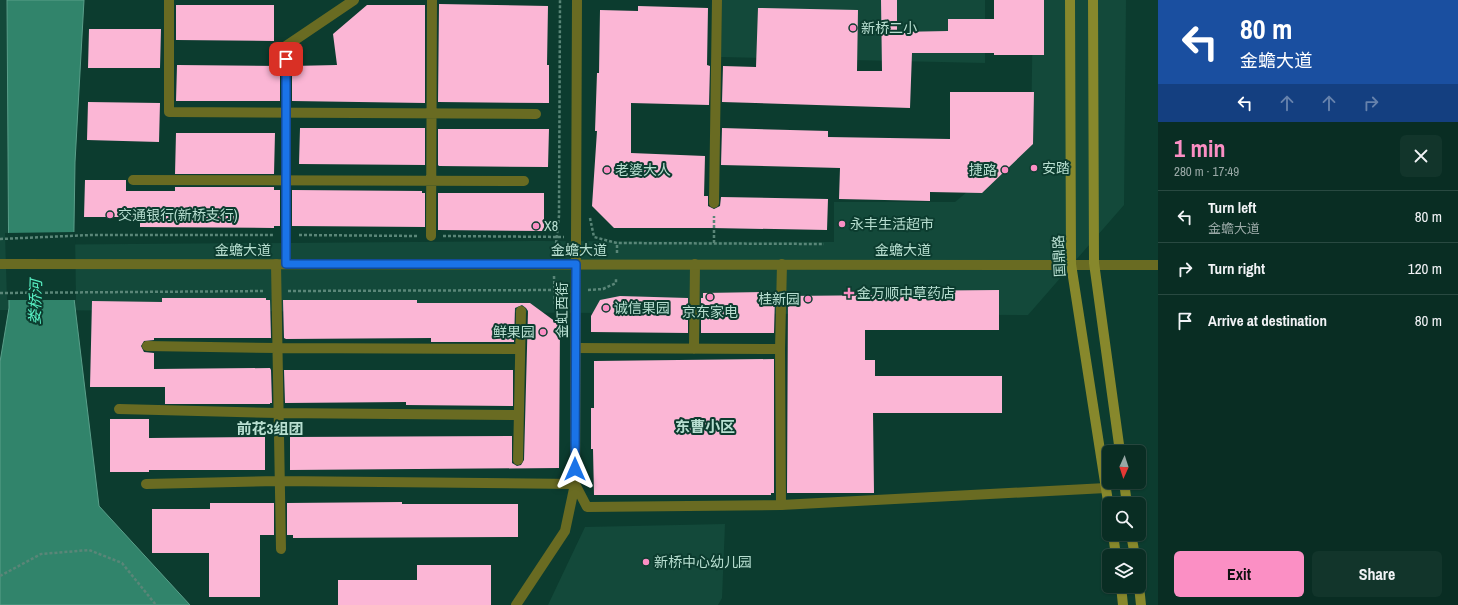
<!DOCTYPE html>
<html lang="en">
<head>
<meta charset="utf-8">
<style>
	body { margin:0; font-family:"Archivo Narrow","Noto Sans SC",sans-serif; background:#12352b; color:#f1f3f6; height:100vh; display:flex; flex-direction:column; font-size:15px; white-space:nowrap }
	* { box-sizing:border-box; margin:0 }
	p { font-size:13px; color:#99a8a6 }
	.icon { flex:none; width:22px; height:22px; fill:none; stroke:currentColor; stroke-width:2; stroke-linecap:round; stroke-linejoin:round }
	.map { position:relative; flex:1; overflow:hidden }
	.side { display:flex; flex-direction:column; background:#092d23; width:300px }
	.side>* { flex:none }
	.guide { background:#1a4fa0; color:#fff; overflow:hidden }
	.needle { width:26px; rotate:183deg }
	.tools { position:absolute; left:1102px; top:445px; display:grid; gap:8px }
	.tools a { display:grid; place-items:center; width:44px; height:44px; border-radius:6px; background:#092d23; box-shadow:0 1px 3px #0004,0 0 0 1px #294941; font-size:20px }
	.pin { position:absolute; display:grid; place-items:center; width:34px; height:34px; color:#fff; margin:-17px; border-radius:8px; box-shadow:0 2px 6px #0006 }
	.me { position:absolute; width:44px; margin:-22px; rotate:0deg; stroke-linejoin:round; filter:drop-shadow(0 0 3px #0008) }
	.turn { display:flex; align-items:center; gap:14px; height:84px; padding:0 16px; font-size:18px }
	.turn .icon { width:52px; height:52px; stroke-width:2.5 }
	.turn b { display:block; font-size:28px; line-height:34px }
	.lanes { display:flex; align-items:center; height:38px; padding:0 16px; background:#0003; justify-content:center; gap:20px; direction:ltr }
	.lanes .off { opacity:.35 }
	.round { display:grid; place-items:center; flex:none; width:42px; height:42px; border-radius:6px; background:#12352b }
	.summary { display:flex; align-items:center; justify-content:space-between; height:68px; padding:0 16px }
	h1 { font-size:24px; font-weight:700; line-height:30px; color:#fb8fc4 }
	.action { display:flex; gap:8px; margin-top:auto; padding:8px 16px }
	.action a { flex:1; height:46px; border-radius:6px; background:#fb8fc4; color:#111; font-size:16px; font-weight:700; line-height:46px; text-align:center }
	.action a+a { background:#12352b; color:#f1f3f6 }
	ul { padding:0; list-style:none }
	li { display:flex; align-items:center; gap:12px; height:52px; padding:0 16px; border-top:1px solid #294941 }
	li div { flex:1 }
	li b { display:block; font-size:15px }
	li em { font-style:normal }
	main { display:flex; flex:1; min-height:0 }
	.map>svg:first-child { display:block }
	.built { fill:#13493a }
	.water { fill:#31846b; stroke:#5a9f8a }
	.pier { fill:#0c3c2f }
	.building { fill:#fbb6d5 }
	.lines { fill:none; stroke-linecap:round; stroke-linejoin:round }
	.path { stroke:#5a8678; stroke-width:2.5; stroke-dasharray:3 2; stroke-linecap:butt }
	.service { stroke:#696b22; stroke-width:10 }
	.minor { stroke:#696b22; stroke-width:10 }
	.tertiary { stroke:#696b22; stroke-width:10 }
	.secondary { stroke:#87882c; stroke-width:10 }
	.route-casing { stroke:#114b97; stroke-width:10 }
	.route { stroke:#1a73e8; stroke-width:7 }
	.poi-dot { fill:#fb8fc4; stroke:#0c3c2f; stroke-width:1.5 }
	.labels { text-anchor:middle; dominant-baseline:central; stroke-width:4; stroke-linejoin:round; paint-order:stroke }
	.poi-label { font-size:14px; fill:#b8dfd1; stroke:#0c3c2f; text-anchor:start }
	.street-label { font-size:14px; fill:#b8dfd1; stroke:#0c3c2f }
	.water-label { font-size:15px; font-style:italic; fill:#58efc3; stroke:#0c3c2f }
	.neighbourhood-label { font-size:15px; font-weight:bold; fill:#b8dfd1; stroke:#0c3c2f }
</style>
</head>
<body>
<main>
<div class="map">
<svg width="1158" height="605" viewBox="0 0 1158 605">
	<rect width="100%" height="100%" fill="#0c3c2f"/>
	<path class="built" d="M0 0H7L8 245 534 241 834 242V202H955L1031 138 1033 0H1126L1124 205 1028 315 0 310Z
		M722 0H985V63L721 57Z
		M725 524 722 598 718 605H548L585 527Z"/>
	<path class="water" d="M7 0H84L75 162 73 290 99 506 190 605H0V362L9 308Z"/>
	<path class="pier" d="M75 232 76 300H7L5 233Z"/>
	<path class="building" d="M881 0H897V32L948 31V19H994V0H1044V55H994V53H912L910 108 722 102 723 66 756 67 758 8 858 10 857 71H882Z
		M439 4 548 6 547 65H549V103L438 102Z
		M176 5H274V41L176 40Z
		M367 5H425V103L292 101V66L337 65 333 34Z
		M638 6 708 8 707 65 710 66 709 105 631 103V153L705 156 704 196H708V206L714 209 720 206 721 197 828 199 827 230 712 228H614L592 206 597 131H595L597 73H599L600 10 638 11Z
		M89 29H161L160 68H88Z
		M177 65 280 66V101H176Z
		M950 92H1034L1033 144 982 193 930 192V201L839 199 840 168 721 165 722 128 828 131V137L950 139Z
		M88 102 160 103 159 142 87 140Z
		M300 128H425V165L299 164Z
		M438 129H549L548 167 439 166 438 165Z
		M176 133H275L274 174H175Z
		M85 180H126V191H175V187H274V190H280V226H274V228L140 227V217H84Z
		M292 190 422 191V193H425V227L292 226Z
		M438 193H544V231L438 230Z
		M999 290V330H865V360H875V376H1002V413H873L874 493H787L788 296 887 295V291Z
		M770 292V296H775L774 333H701V298H703V293Z
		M620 296 688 298V333L591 332V316L600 300Z
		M162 298H266V300H270L271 338H154V340L144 341 141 346 144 352 154 353V369L270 368 271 370 272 403H270V404H165V387H90L92 301 162 302Z
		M283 300H417V303H530L560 325 559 468 290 470V437L512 436V463L517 466 521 465 524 460 528 311 526 308 522 305 515 308 514 342H431V338L286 339 284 338Z
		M774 359V493H771V495H594L593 449H591V408H594V361Z
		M284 370H513V406L406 405V402L285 403Z
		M110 419H149V438L265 437V470H149V472H110Z
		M402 502V504H518V537L293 538V535H287V503Z
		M210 503H274V535H260V597H209V553H152V509H210Z
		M417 565H491V605H338V580H417Z"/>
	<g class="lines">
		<path class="path" d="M590 218 594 237 617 243 824 244
			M299 235 418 236
			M443 236 564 237
			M0 239 91 235H274
			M714 243V216
			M555 253 559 216 560 0
			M617 253V243
			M554 276 555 305
			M588 290 603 289 616 283V278
			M288 291 563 290
			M0 293 265 291
			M0 576 41 554 89 550 122 563 156 605"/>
		<path class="service" d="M169 0V112L536 114
			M133 180 524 181
			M714 203 717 0
			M431 236 432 0
			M276 264 281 549
			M147 346 277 348 520 349
			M576 348 780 349
			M694 349 695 264
			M119 409 277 413 518 415
			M518 460 521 311
			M146 484 278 481 575 484
			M781 505 780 349 782 264"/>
		<path class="minor" d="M286 264V46L354 0
			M575 484 587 507 781 505 1106 488
			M516 605 565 531 575 484 577 0"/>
		<path class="tertiary" d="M0 264 1158 265"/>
		<path class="secondary" d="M1070 0 1071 264 1109 508
			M1093 0 1094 263 1120 452
			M1124 482 1127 504
			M1113 534 1116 556
			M1131 534 1135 556
			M1121 586 1123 605
			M1139 586 1141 605"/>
	</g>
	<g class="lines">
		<g class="route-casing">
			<path id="route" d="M286 59V264H576L575 469"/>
		</g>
		<use href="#route" class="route"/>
	</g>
	<g class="poi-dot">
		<circle cx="853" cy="28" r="4"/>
		<circle cx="1034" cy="168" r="4"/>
		<circle cx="607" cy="170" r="4"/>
		<circle cx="1005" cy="170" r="4"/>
		<circle cx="110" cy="215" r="4"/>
		<circle cx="842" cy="224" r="4"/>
		<circle cx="536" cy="226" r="4"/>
		<path d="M847 287h4v4h4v4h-4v4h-4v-4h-4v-4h4z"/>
		<circle cx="710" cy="297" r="4"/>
		<circle cx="808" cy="299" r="4"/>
		<circle cx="606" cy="308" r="4"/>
		<circle cx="543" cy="332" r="4"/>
		<circle cx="646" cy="562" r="4"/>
	</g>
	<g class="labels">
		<g class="poi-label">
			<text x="861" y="28">新桥二小</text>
			<text x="1042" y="168">安踏</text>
			<text x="615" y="170">老婆大人</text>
			<text x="997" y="170" text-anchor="end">捷路</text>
			<text x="118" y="215">交通银行(新桥支行)</text>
			<text x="850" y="224">永丰生活超市</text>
			<text x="544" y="226">X8</text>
			<text x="857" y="293">金万顺中草药店</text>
			<text x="800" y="299" text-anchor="end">桂新园</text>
			<text x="614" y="308">诚信果园</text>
			<text x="710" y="312" text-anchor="middle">京东家电</text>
			<text x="535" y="332" text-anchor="end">鲜果园</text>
			<text x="654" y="562">新桥中心幼儿园</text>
		</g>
		<g class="street-label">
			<text x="243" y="250">金蟾大道</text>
			<text x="579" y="250">金蟾大道</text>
			<text x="903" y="250">金蟾大道</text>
			<text transform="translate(1059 256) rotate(-93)">国鼎路</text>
			<text transform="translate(562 310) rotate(-90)">金虹西街</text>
		</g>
		<g class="water-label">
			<text transform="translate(35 302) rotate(-88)">娄桥河</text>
		</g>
		<g class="neighbourhood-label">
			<text x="705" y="426">东曹小区</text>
			<text x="270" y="428">前花3组团</text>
		</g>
	</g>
</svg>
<div class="tools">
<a><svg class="needle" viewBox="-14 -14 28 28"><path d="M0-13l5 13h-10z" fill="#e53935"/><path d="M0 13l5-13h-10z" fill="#99a8a6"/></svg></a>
<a><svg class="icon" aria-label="search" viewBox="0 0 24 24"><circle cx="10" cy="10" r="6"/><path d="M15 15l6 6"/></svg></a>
<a><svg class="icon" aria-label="layers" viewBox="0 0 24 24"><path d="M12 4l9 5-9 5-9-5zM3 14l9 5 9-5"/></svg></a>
</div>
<div class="pin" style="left:286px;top:59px;background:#d93025"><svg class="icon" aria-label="arrive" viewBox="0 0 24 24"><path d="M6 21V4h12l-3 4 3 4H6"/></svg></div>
<svg class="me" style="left:575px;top:469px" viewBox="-20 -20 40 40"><path d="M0-17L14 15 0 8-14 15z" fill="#1a73e8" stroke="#fff" stroke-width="4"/></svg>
</div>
<section class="side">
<div class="guide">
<div class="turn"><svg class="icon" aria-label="left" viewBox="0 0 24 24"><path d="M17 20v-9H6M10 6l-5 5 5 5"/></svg><div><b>80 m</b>金蟾大道</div></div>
<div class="lanes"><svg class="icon" aria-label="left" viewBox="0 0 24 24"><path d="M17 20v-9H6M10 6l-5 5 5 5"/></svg><svg class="icon off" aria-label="ahead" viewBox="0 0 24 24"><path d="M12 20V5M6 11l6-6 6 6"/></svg><svg class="icon off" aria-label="ahead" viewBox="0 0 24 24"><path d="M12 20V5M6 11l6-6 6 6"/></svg><svg class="icon off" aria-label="right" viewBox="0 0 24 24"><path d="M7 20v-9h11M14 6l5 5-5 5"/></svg></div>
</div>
<div class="summary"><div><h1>1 min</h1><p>280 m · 17:49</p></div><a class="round"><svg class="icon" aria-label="close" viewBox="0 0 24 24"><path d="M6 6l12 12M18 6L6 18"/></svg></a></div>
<ul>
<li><svg class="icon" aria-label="left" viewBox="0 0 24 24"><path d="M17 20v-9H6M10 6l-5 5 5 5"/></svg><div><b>Turn left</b><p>金蟾大道</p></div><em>80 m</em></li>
<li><svg class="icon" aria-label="right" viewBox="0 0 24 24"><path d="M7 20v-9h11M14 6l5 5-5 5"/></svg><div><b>Turn right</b></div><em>120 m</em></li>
<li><svg class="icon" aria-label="arrive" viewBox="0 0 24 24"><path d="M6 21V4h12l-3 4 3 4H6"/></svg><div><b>Arrive at destination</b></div><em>80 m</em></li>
</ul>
<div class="action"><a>Exit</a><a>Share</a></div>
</section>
</main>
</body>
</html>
